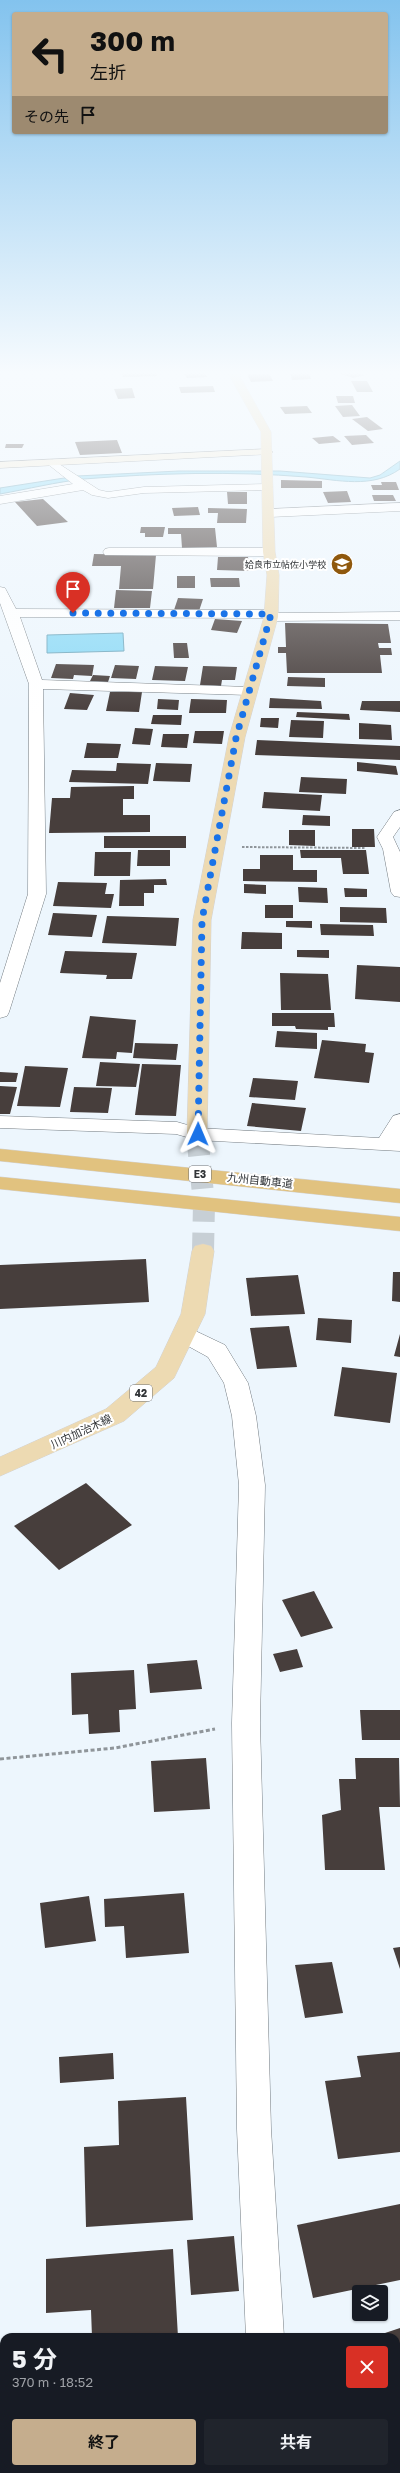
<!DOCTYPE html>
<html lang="ja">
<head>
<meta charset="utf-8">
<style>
	body { margin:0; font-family:"Golos Text","Noto Sans JP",sans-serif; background:#20242c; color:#f1f3f6; height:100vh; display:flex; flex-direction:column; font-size:15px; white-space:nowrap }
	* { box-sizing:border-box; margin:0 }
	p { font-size:13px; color:#9ea1a6 }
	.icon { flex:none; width:22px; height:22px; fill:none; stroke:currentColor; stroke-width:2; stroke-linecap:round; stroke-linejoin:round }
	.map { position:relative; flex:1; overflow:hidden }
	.panel { position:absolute; left:0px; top:2333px; width:400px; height:140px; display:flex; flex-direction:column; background:#171b24; border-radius:12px 12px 0 0; box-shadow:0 1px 3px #0004 }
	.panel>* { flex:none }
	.guide { position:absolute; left:12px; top:12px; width:376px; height:122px; border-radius:4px; box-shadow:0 1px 3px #0004; background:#c5ad8d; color:#111; overflow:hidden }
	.buttons { position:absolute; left:352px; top:2285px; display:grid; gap:8px }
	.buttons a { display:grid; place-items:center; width:36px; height:36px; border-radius:4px; background:#171b24; box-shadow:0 1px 3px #0004; font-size:20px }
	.pin { position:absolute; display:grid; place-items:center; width:34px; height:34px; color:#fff; margin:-41px -17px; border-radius:50% 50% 50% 0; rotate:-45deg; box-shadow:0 0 4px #0007 }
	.pin .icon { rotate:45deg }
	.me { position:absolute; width:44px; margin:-22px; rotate:1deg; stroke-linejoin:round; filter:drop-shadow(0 0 3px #0008) }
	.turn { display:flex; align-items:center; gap:14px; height:84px; padding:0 12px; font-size:18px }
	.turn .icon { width:52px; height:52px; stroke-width:2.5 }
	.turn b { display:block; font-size:28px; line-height:34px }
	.then { display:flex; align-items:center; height:38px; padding:0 12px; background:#0003; gap:8px; font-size:15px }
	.round { display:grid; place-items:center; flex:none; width:42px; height:42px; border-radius:4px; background:#20242c }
	.headline { display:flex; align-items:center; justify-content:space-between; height:68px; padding:0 12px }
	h1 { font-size:24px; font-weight:700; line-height:30px }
	.cta { display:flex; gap:8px; margin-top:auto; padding:8px 12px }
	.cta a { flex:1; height:46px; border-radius:4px; background:#c5ad8d; color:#111; font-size:16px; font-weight:700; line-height:46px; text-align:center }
	.cta a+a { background:#20242c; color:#f1f3f6 }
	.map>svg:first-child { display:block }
	.water { fill:#8ddaf6; stroke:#71a8bd }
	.building { fill:#473e3c }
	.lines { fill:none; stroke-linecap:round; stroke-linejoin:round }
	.primary-tunnel { stroke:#c7cfd5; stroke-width:22; stroke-dasharray:22 11; stroke-linecap:butt }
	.minor-casing { stroke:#747c82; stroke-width:1 }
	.secondary-casing { stroke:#747c82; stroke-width:1 }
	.primary-casing { stroke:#d2d2d3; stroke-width:1 }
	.motorway-casing { stroke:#d2d2d3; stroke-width:1 }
	.path-far1 { stroke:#8f959a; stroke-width:2; stroke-dasharray:2.5 1.5; stroke-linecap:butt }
	.path { stroke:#8f959a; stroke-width:3; stroke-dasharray:4 2.5; stroke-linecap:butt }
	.minor { fill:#fff; fill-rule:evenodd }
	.secondary { fill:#f6edd9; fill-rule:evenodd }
	.primary { fill:#eddab2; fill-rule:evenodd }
	.motorway { fill:#e1c27f; fill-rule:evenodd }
	.route { stroke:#1a73e8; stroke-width:7; stroke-dasharray:0 12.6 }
	.labels { text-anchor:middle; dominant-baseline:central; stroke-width:4; stroke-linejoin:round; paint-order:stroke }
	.far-poi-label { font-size:9px; fill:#313437; stroke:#fff; text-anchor:end }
	.shield { fill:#fff; stroke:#6f7173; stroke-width:1 }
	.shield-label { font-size:10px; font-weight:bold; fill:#313437 }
	.street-label { font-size:11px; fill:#313437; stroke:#fff }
</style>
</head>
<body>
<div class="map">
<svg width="400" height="2473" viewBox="0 0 400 2473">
	<rect width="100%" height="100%" fill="#edf6fd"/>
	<path class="water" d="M400 461V469C372 489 338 480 306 477 233 471 157 473 84 479 56 482 28 489 0 494V488L77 476 179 471H280L370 478 380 475Z
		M123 633 124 651 47 653V635Z"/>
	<path class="building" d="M122 371H156L157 376 123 377Z
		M353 371 365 375 353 378 335 372Z
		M204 372 207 377 187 378 184 373Z
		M290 372H309L311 379 292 380Z
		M269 373 273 381 251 382 247 374Z
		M351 381H367L373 392H357Z
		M213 386 215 392 181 393 179 387Z
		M132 388 135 398 118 399 114 389Z
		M336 396H353L355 403H338Z
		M352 405 360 416 343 417 335 406Z
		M307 406 312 413 285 414 280 407Z
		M367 417 383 429 368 431 352 419Z
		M366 435 374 443 352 445 344 436Z
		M333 436 341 442 319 444 312 438Z
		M117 440 122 453 80 455 75 442Z
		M6 444H24L22 448H5Z
		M281 480 322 481V488H281Z
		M381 482H396L399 490H373L371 485H382Z
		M347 491 351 502 328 503 323 492Z
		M227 492H247V504H228Z
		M372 495H393L396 501H374Z
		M43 499 68 522 37 526 15 502Z
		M198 507 200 515 174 516 172 508Z
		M208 508 247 509 246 523H217L218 513H208Z
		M141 527H165L163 537H145V533H140Z
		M168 528H215L217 547 182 548 181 534H168Z
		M94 554 156 555 153 589H119L121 566H92Z
		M218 557H248L250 571 217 570Z
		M177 576H195V588H177Z
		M210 578H239L240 587H211Z
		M116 590 152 591 150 608H114Z
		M178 598 203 599 199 611 174 610Z
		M215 619 242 621 237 633 211 630Z
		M285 623 388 624 391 643H378L379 648H391L392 655H380L382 673H287L286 653H278V647H286Z
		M173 643H187L189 658H174Z
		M56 664 94 665 92 676 74 675 73 679 51 678Z
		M115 665 139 666 136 679 111 678Z
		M155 666 188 667 185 681 152 680Z
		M203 666 237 667 235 680H222L221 686 200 685Z
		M93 675 110 676 108 682 90 681Z
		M288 677 325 678V687L287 686Z
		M110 692H142L139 712 106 711Z
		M70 693 94 695 87 710 64 709Z
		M270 698 321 701 322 709 269 708Z
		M158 699 179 700 178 710 157 709Z
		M191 699 227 700 226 713H189Z
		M362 701H400V712L360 710Z
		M297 712 349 714 350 720 296 717Z
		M153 715H182L181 725 151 724Z
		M261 718H279L278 728 260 727Z
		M291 720 324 721 323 738 289 737Z
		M359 723 391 725 392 740 359 739Z
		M135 728 153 729 150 745 132 744Z
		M195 731H224L222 744 193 743Z
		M163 734H189L187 748 161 747Z
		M257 740 400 746V760L255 755Z
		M87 743 121 744 118 758H84Z
		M357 762 396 766 398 775 357 771Z
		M117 763 151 764 148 784 69 782 72 770 116 771Z
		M156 763 192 764 190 782 153 781Z
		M301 777 347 779 346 794 299 792Z
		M134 786V799H123V815H150V832L49 833 52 798H70L71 787Z
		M264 792 322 795 320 811 262 808Z
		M303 815 330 816V826L302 825Z
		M352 829H374L375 847H352Z
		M289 830H315V846L289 845Z
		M104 836H186V848H104Z
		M138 850H170V866H137Z
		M300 850H366L369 874H343L341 858H301Z
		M95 852H131L130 876H94Z
		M260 855H293V870H317V882L243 881V869H260Z
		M166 879 167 885H154V893H144V906H119L120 880Z
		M58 882 107 883 105 894H114L111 908 53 906Z
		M244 884 266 885V894L244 893Z
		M298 887 327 888 328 903 299 902Z
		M344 888 367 889V897H345Z
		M265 905H293V918H265Z
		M340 907 386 908 387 923 340 922Z
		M53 913 97 915 92 937 48 935Z
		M107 916 179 918 176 946 102 943Z
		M286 921H312V928L286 927Z
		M320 924 373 925 374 936 321 935Z
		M242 932 282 933V949H241Z
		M297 950H329V958L297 957Z
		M65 951 137 953 132 979H106L107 975 60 973Z
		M357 965 400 967V1002L355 999Z
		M280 973 328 974 331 1010H281Z
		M272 1013H334L335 1027H328V1030L296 1029 295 1026H272Z
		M90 1016 136 1020 132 1053 117 1052 116 1059 82 1058Z
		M277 1031 317 1033V1049L275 1047Z
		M322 1040 366 1044 365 1052 374 1053 369 1083 314 1078Z
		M135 1043 178 1044 176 1060 133 1058Z
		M100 1062 140 1064 136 1087 96 1086Z
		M142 1064 181 1065 176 1116 135 1115Z
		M25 1066 68 1068 60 1107 17 1106Z
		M0 1072 18 1073 16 1082H0Z
		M253 1078 298 1081 295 1100 249 1097Z
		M0 1086 17 1087 10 1114H0Z
		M74 1087 112 1088 108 1113 70 1112Z
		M252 1103 306 1108 301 1131 247 1126Z
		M146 1259 149 1302 0 1309V1265Z
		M393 1272H400V1302L392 1301Z
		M298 1275 305 1314 251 1316 246 1278Z
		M318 1318 352 1320 351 1343 316 1340Z
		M289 1326 297 1367 257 1369 250 1328Z
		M400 1334V1357L394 1356Z
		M342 1367 397 1373 390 1423 334 1416Z
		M86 1483 132 1525 59 1570 14 1526Z
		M314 1591 333 1628 301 1637 282 1600Z
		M297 1649 303 1667 280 1672 273 1654Z
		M197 1660 202 1689 150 1693 147 1664Z
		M134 1670 136 1709 119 1710 120 1732 89 1734 88 1714 72 1715 71 1673Z
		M360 1710H400V1740H362Z
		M206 1758 210 1809 154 1812 151 1761Z
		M355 1758H399L400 1807H379L385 1870H325L322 1815 341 1810 339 1779H356Z
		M184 1893 189 1953 126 1958 124 1926 105 1927 104 1899Z
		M89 1896 96 1941 45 1948 40 1903Z
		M400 1947V1969L393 1948Z
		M332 1962 343 2013 305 2018 295 1965Z
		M400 2052V2152L338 2159 325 2081 361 2077 357 2056Z
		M113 2053 114 2079 60 2083 59 2057Z
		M186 2097 193 2220 86 2227 84 2147 119 2145 118 2101Z
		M400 2204V2280L313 2298 297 2225Z
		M234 2236 239 2291 191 2295 187 2240Z
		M173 2249 178 2337H92L91 2310 46 2313V2259Z
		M400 2328V2473H350L349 2469H396V2337H373Z"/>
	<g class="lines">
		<path class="primary-tunnel" d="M197 1134 204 1204 203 1251"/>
		<g class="minor-casing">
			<path id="minor" d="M53 460 99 490 108 492 144 487 267 484 273 487 267 490 144 493 108 498 92 495 83 490 0 504V496L73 484 49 465V461Z
				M400 503V511L270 517 264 513 270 509Z
				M109 548H269L275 552 269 556 105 555 103 552 105 549Z
				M0 587 5 588 16 609 271 610 277 613 400 612V620L271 621 265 618 20 617 42 680 249 687 256 691 249 695 43 689 46 894 9 1012 7 1016 0 1018V983L28 894 29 684 0 603Z
				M400 810V827L393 837 400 852V897L394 896 391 892 383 849 377 837 394 812Z
				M400 1114V1151L197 1140 176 1134 0 1128V1116L177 1122 198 1128 379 1138 393 1116Z
				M185 1326 225 1345 248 1383 256 1416 265 1485 260 1723 271 2129 284 2337H246L237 2129 232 1723 239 1485 232 1416 224 1383 208 1357 177 1340 173 1334 177 1328Z
				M211 2469H253L251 2473H209Z"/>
		</g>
		<g class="secondary-casing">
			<path id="secondary" d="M267 449 273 452 271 454 0 468V462Z"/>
		</g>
		<g class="primary-casing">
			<path id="primary" d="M227 371H237L271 432 275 552 279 575 278 617 245 737 211 920 207 1134 204 1138 197 1140 190 1138 187 1134 193 920 229 737 264 617 267 575 263 552 261 432Z
				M203 1244 211 1246 214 1251 205 1314 174 1378 124 1421 0 1476V1457L106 1409 156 1367 181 1314 192 1251 195 1246Z"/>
		</g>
		<g class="motorway-casing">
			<path id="motorway" d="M0 1149 400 1189V1203L0 1161Z
				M0 1177 400 1217V1231L0 1189Z"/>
		</g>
		<path class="path-far1" d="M242 847 365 848"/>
		<path class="path" d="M0 1759 115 1748 215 1729"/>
		<use href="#minor" class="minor"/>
		<use href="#secondary" class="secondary"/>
		<use href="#primary" class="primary"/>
		<use href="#motorway" class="motorway"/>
	</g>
	<linearGradient id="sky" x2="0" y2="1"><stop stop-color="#83c3ee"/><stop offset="0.52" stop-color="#f7fbfe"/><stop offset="1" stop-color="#f7fbfe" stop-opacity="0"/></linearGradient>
	<rect width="400" height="717" fill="url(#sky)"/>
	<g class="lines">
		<path class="route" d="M73 613 271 614 236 738 202 920 198 1134"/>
	</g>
	<defs>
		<g id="school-disc" transform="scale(1.15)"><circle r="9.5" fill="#8f580d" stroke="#fff"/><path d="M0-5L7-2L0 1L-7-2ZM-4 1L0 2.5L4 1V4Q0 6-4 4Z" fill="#fff"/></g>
	</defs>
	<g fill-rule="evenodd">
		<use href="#school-disc" x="342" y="564"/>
	</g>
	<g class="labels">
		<g class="far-poi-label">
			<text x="326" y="564">姶良市立帖佐小学校</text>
		</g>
		<g class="shield">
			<rect x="189" y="1166" width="22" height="16" rx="3"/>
			<rect x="130" y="1385" width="22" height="16" rx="3"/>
		</g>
		<g class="shield-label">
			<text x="200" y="1174">E3</text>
			<text x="141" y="1393">42</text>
		</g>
		<g class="street-label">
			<text transform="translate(260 1180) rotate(6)">九州自動車道</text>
			<text transform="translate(81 1431) rotate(-25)">川内加治木線</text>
		</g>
	</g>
</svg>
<div class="buttons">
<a><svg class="icon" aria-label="layers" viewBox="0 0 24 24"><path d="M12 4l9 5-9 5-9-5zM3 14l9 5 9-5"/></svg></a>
</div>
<div class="pin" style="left:73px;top:613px;background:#d93025"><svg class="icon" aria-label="arrive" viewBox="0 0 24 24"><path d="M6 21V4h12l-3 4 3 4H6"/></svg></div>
<svg class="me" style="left:198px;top:1134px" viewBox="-20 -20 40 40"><path d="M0-17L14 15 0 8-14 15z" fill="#1a73e8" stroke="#fff" stroke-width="4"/></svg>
<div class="guide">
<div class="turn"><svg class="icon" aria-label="left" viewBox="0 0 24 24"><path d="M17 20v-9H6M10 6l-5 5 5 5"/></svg><div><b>300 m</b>左折</div></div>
<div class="then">その先<svg class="icon" aria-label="arrive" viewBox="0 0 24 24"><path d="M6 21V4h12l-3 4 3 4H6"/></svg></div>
</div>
<section class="panel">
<div class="headline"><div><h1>5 分</h1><p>370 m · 18:52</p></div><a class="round" style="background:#d93025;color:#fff"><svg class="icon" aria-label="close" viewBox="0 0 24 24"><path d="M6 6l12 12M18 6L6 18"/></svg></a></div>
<div class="cta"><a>終了</a><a>共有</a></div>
</section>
</div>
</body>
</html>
